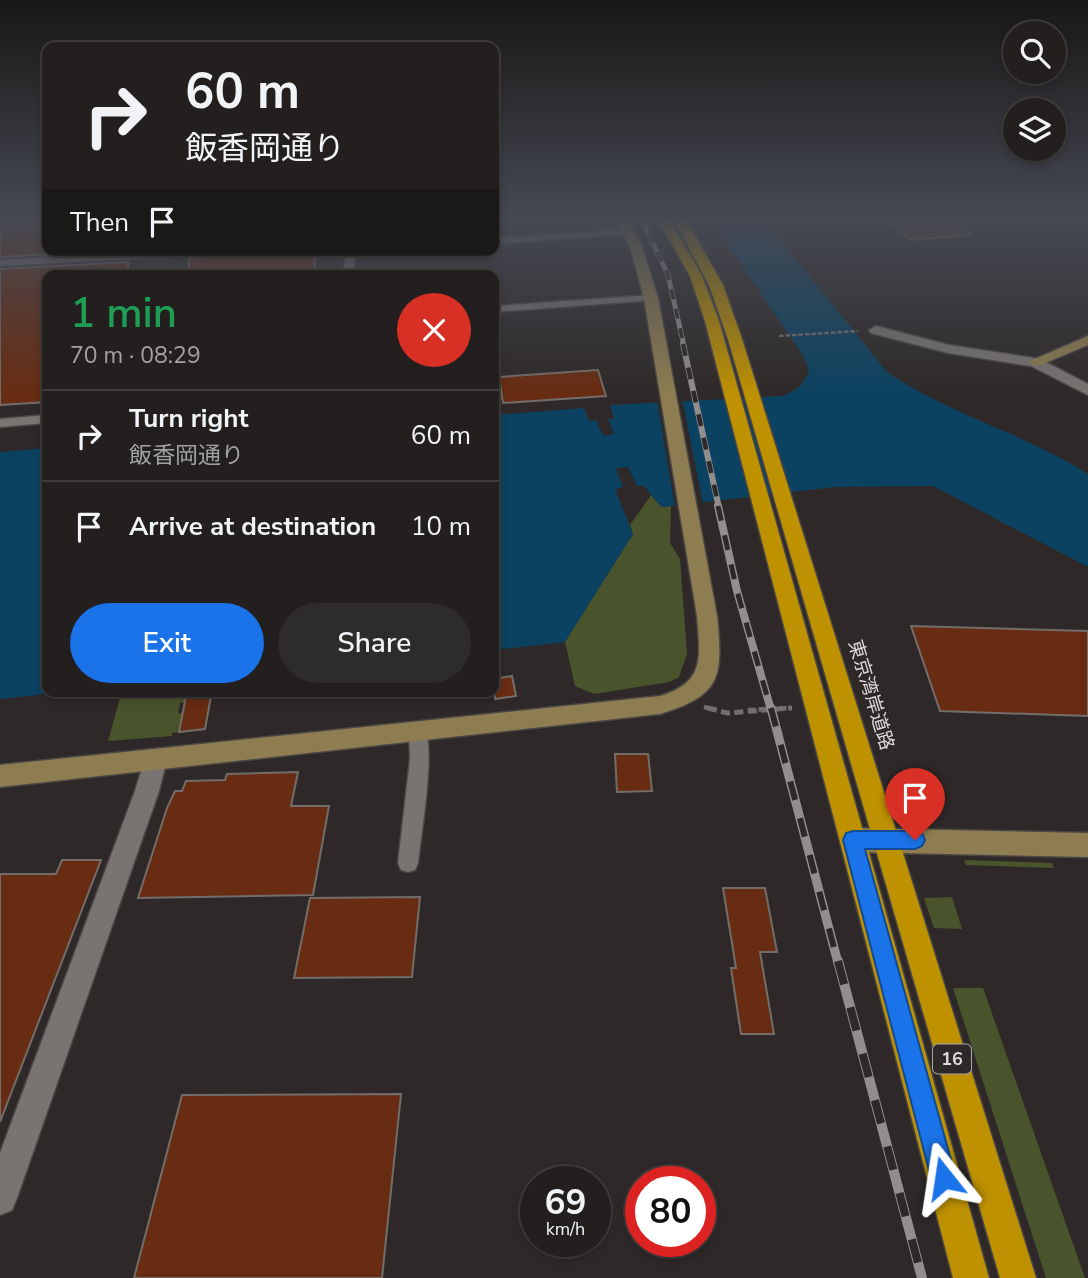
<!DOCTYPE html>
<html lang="en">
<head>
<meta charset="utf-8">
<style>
	body { margin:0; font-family:"Nunito Sans","Noto Sans JP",sans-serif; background:#2e2c2b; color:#f1f3f6; height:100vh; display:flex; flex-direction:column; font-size:26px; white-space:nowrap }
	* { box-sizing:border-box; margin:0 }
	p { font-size:23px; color:#a2a2a4 }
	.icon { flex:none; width:38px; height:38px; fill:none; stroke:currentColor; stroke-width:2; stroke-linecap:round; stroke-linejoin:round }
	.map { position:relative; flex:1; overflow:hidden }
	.details { position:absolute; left:42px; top:270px; width:457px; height:427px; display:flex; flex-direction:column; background:#221f1e; border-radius:14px; box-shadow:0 4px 10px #0003,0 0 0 2px #3f3d3c }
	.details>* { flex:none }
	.top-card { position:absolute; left:42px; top:42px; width:457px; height:214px; border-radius:14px; box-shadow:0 4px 10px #0003,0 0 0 2px #3f3d3c; background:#221f1e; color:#f1f3f6; overflow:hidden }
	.tools { position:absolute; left:1003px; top:21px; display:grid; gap:14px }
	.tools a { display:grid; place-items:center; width:63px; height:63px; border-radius:50%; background:#221f1e; box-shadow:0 4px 10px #0003,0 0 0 2px #3f3d3c; font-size:35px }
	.speed { position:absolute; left:520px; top:1166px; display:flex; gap:14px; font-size:35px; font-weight:700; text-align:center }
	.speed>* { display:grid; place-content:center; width:91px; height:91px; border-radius:50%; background:#221f1e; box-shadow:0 4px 10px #0003,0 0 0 2px #3f3d3c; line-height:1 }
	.speed small { font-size:18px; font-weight:400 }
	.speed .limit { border:10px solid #d22; background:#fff; color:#111 }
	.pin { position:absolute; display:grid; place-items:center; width:60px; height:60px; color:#fff; margin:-72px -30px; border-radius:50% 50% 50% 0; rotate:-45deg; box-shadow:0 0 7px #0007 }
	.pin .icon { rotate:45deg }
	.me { position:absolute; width:77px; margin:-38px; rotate:345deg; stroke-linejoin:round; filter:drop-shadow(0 0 5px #0008) }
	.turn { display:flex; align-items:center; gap:24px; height:147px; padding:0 28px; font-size:32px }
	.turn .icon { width:91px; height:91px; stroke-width:2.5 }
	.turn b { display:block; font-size:49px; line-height:60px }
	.then { display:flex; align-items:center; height:66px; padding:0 28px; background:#0003; gap:14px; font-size:26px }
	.round { display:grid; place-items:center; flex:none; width:74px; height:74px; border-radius:37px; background:#2e2c2b }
	.headline { display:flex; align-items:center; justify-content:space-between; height:119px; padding:0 28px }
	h1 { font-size:42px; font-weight:600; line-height:52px; color:#1e9e55 }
	.button { display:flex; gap:14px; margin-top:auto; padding:14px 28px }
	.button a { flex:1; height:80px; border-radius:42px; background:#1a73e8; color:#fff; font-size:28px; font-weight:600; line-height:80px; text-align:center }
	.button a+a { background:#2e2c2b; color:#f1f3f6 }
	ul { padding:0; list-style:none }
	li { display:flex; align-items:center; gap:21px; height:91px; padding:0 28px; border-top:2px solid #3f3d3c }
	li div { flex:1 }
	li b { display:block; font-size:26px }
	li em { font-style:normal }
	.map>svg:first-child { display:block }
	.green { fill:#4a542c }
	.water { fill:#0b4261 }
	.pier { fill:#2e2928 }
	.building { fill:#682c12; stroke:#726d6b; stroke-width:2 }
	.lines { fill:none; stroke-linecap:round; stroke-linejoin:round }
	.lane-casing { stroke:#4a4645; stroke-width:3 }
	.street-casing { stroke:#4a4645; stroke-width:3 }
	.secondary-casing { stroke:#4a4645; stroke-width:3 }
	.highway-casing { stroke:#4a4645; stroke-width:3 }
	.path-far2 { stroke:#736f6e; stroke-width:2.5; stroke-dasharray:4.5 2; stroke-linecap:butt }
	.path-far1 { stroke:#736f6e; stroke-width:4.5; stroke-dasharray:7 3.5; stroke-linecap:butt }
	.path { stroke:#736f6e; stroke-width:5; stroke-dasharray:9 4.5; stroke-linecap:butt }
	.lane { fill:#797472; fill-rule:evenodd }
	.street { fill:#797472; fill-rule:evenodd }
	.secondary { fill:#8e7d50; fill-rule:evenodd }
	.highway { fill:#be9101; fill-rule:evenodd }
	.rail-far4-casing { stroke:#928e8d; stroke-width:5 }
	.rail-far3-casing { stroke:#928e8d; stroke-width:6 }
	.rail-far2-casing { stroke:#928e8d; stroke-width:8 }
	.rail-far1-casing { stroke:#928e8d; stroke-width:9 }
	.rail-casing { stroke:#928e8d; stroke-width:10 }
	.rail-far4 { stroke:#2e2928; stroke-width:3.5; stroke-dasharray:10; stroke-linecap:butt }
	.rail-far3 { stroke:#2e2928; stroke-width:4.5; stroke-dasharray:12; stroke-linecap:butt }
	.rail-far2 { stroke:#2e2928; stroke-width:5; stroke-dasharray:15; stroke-linecap:butt }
	.rail-far1 { stroke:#2e2928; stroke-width:6; stroke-dasharray:19; stroke-linecap:butt }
	.rail { stroke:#2e2928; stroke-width:8; stroke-dasharray:24; stroke-linecap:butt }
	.route { fill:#1a73e8; stroke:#114b97; stroke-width:2 }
	.labels { text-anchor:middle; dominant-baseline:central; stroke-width:5; stroke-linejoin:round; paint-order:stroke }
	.shield { fill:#2e2928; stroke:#a9a6a5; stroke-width:2 }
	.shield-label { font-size:18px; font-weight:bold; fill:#dedbda }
	.street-label { font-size:19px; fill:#dedbda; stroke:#2e2928 }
</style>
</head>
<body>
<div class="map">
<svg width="1088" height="1278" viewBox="0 0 1088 1278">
	<rect width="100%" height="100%" fill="#2e2928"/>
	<path class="green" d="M651 495 661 507 671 506 670 543 680 559 687 654 679 677 669 682 594 694 575 686 565 642 633 534 630 525Z
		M122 691H187L185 703H180L178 713 183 714 179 732 172 733V736L108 741Z
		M964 860 1052 863 1054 868 966 865Z
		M952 897 962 929 934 928 924 898Z
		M953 988H983L1085 1278H1046Z"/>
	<path class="water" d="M708 216H761L887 372C948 414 1024 433 1088 474V567L933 486 835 487 661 507 644 486H637L628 467 616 468 623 487 615 489 633 534 565 642 494 650V415L584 408 589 421 596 420 603 436 614 434 608 419H614L610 405 782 396C797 390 803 386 809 371L804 357Z
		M47 448V691H74L0 699V452Z"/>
	<path class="pier" d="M682 398 703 504 675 507 657 400Z"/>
	<path class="building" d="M0 216H47V250H127L0 257Z
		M885 216H948L971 235 910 240Z
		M316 251 314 275H189V258Z
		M128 262V275H47V402L0 405V269Z
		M598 370 606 396 503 403 499 377Z
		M911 626 1088 631V716L940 711Z
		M512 676 516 696 495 699 494 679Z
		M187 691H212L205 729 179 732Z
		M615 754H648L652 791 617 792Z
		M298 772 291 806H329L313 895 138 898 167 808 175 791H182L186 781 225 780 227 774Z
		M62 860H101L0 1122V874H56Z
		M723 888H765L777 952H760L774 1034H741L731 968H736Z
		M420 897 412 977 294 978 310 898Z
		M401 1094 382 1278H134L182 1095Z"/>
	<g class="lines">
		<g class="lane-casing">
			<path id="lane" d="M629 229 633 232 632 234 494 244V238Z
				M184 250H244L240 253 0 266V260Z
				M346 250H356L353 275H343Z
				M651 295 655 296V300L494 312V306Z
				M47 415V423L0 427V419Z
				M418 724 424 726C436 749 421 834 418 863L415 870 408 872 401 870 398 863 410 759 409 731 412 726Z"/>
		</g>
		<g class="street-casing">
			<path id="street" d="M876 326 949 345 1040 359 1088 384V395L1031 366 948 353 871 333 869 330Z
				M155 749 163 752 167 759 159 791 17 1198 12 1210 0 1215V1153L135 791 147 752Z"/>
		</g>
		<g class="secondary-casing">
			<path id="secondary" d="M614 216H626L642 247 658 298 717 616C723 677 722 695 660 714L0 787V765L660 696C706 682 700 657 697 616L644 298 630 247Z
				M1088 336V345L1040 365 1035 366 1028 362Z
				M853 828 1088 833V857L853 852 844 848 840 840 844 832Z"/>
		</g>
		<g class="highway-casing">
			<path id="highway" d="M656 216H668L702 276 719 321 989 1278H953L705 321 690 276Z
				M672 216H684L723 285 742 339 1036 1278H1000L728 339 709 285Z"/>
		</g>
		<path class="path-far2" d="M779 336 858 331"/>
		<path class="path-far1" d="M704 707 715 710
			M748 710 792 708"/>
		<path class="path" d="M708 708 727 713 791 708"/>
		<use href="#lane" class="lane"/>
		<use href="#street" class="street"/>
		<use href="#secondary" class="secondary"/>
		<use href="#highway" class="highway"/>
		<g class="rail-far4-casing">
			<path id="rail-far4" d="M640 216 668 275 684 346"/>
		</g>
		<g class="rail-far3-casing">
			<path id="rail-far3" d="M683 344 719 508"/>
		</g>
		<g class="rail-far2-casing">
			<path id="rail-far2" d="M718 506 737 591 771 710"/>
		</g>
		<g class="rail-far1-casing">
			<path id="rail-far1" d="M771 708 838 963"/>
		</g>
		<g class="rail-casing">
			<path id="rail" d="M838 961 922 1278"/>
		</g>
		<use href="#rail-far4" class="rail-far4"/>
		<use href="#rail-far3" class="rail-far3"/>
		<use href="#rail-far2" class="rail-far2"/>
		<use href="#rail-far1" class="rail-far1"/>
		<use href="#rail" class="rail"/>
	</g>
	<linearGradient id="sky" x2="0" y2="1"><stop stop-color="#191716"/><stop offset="0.55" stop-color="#464953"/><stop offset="1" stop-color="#464953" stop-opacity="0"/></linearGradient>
	<rect width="1088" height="395" fill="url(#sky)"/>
	<path class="route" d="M853 831H915L922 833 925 840 922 846 915 849H865L956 1178 953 1187 944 1190 935 1187 931 1178 843 840 846 833Z"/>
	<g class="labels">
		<rect class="shield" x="933" y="1044.5" width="38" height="29" rx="5"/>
		<g class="shield-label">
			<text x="952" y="1059">16</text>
		</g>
		<g class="street-label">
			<text transform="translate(871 695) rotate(73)">東京湾岸道路</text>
		</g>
	</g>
</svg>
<div class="tools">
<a><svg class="icon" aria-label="search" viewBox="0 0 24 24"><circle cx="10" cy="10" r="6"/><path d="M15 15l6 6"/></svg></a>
<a><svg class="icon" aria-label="layers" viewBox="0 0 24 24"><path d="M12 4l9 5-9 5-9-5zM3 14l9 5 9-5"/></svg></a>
</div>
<div class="speed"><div>69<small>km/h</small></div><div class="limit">80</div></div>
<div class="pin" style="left:915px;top:840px;background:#d93025"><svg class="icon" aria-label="arrive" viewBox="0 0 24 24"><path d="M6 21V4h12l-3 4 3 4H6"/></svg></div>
<svg class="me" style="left:944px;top:1178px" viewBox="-20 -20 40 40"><path d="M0-17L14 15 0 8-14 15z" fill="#1a73e8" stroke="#fff" stroke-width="4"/></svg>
<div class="top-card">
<div class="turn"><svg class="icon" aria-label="right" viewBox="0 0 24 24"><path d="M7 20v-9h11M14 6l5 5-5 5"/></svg><div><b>60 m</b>飯香岡通り</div></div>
<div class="then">Then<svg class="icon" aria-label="arrive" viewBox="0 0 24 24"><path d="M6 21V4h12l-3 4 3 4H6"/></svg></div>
</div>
<section class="details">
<div class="headline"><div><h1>1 min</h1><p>70 m · 08:29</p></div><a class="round" style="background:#d93025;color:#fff"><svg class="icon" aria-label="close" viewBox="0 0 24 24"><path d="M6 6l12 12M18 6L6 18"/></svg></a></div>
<ul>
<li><svg class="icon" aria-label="right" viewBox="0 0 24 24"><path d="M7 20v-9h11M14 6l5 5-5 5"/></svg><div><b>Turn right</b><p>飯香岡通り</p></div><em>60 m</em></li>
<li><svg class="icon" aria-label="arrive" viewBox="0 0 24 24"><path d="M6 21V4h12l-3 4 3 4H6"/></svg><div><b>Arrive at destination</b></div><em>10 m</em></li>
</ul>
<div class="button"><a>Exit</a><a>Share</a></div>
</section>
</div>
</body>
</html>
